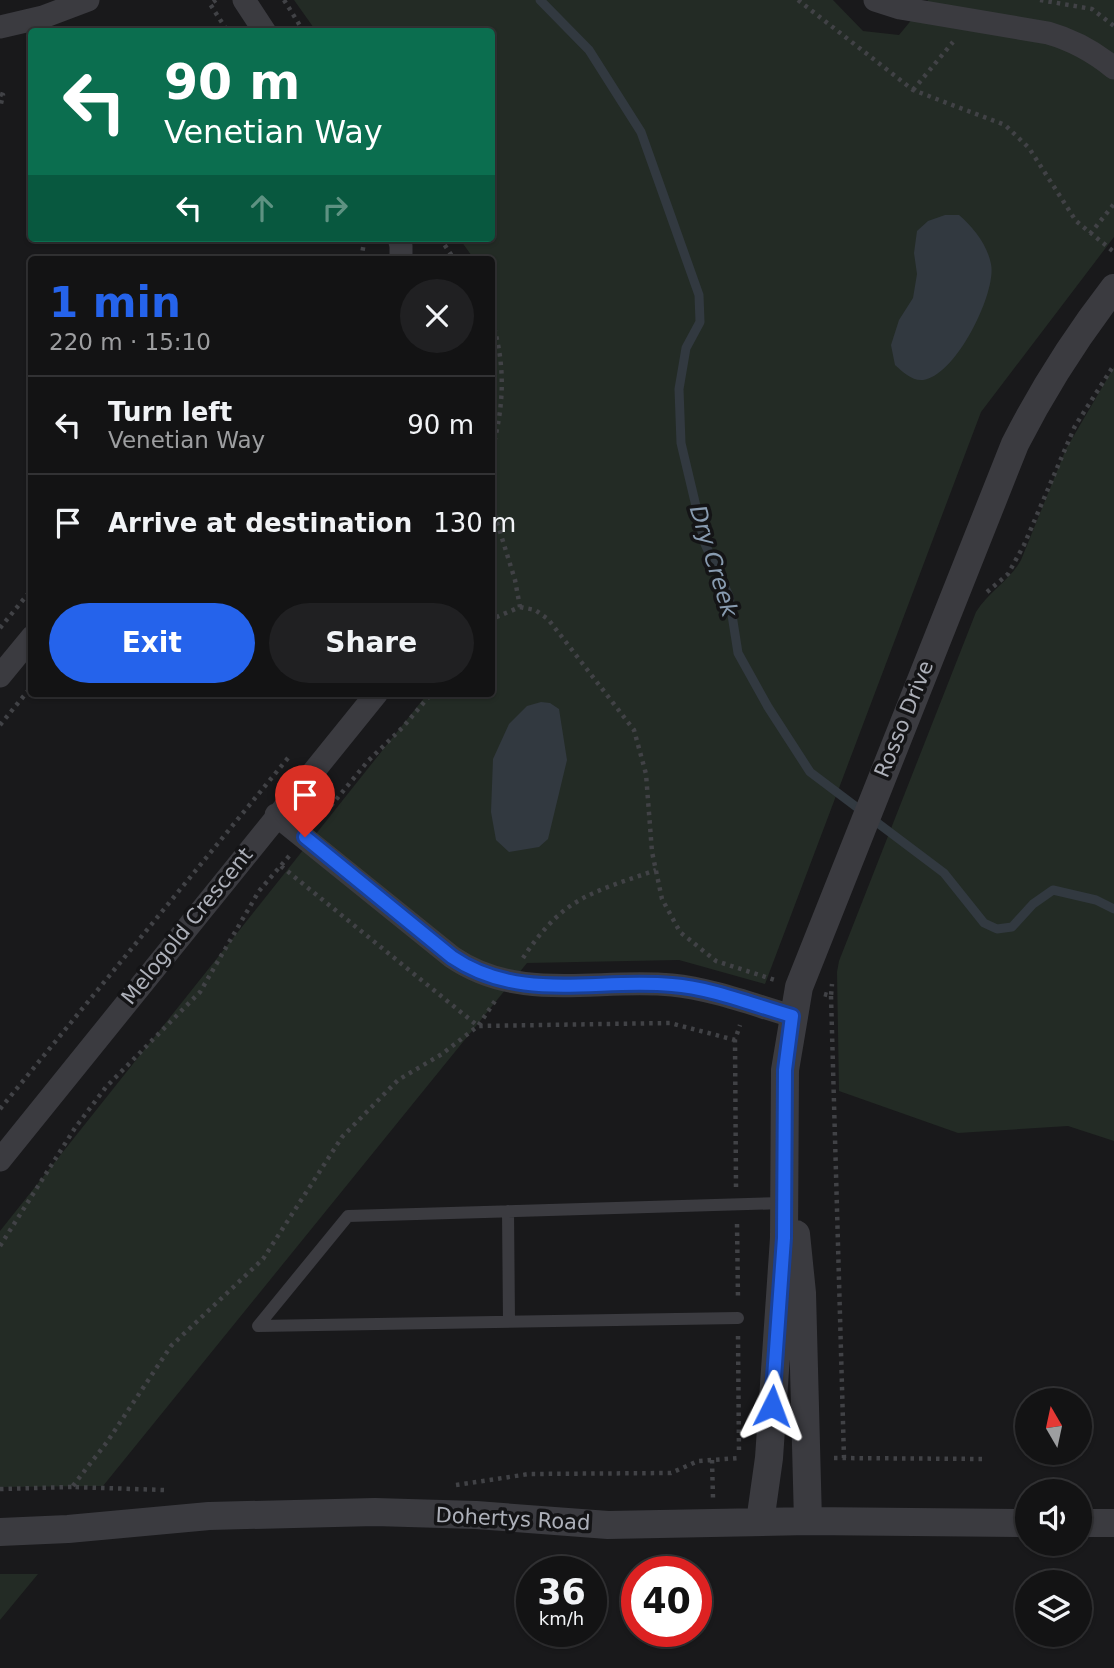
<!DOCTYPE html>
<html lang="en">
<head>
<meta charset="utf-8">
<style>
	body { margin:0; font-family:"DejaVu Sans",sans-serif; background:#202022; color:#f1f3f6; height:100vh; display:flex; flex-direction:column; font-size:26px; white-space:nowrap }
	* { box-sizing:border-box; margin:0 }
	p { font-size:23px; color:#9d9ea0 }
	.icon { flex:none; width:38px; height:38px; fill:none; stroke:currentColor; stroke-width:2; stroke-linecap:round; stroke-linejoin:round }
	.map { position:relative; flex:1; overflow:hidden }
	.panel { position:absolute; left:28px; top:256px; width:467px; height:441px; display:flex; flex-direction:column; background:#131314; border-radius:7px; box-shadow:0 2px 5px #0004,0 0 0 2px #323234 }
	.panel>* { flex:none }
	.top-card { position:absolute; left:28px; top:28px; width:467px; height:214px; border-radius:7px; box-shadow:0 2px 5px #0004,0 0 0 2px #323234; background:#0b6e4f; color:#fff; overflow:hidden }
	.needle { width:46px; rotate:351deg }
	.fabs { position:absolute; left:1015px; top:1388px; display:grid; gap:14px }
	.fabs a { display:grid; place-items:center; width:77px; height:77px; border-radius:50%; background:#131314; box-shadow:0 2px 5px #0004,0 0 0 2px #323234; font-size:35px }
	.speed { position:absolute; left:516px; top:1556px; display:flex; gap:14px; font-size:35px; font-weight:700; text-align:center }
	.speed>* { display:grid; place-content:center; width:91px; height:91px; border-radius:50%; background:#131314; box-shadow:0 2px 5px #0004,0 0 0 2px #323234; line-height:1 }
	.speed small { font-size:18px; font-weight:400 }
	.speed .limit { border:10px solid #d22; background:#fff; color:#111 }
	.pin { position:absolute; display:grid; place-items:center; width:60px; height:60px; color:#fff; margin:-72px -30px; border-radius:50% 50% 50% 0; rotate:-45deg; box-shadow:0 0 7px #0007 }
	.pin .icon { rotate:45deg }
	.me { position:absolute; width:77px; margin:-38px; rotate:3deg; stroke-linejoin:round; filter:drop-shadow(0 0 5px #0008) }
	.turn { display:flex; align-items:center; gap:24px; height:147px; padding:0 21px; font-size:32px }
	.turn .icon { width:91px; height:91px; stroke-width:2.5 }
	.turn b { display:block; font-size:49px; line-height:60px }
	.lanes { display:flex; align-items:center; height:66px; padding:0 21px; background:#0003; justify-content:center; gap:35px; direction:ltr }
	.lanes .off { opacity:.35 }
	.round { display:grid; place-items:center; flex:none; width:74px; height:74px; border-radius:37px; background:#202022 }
	.overview { display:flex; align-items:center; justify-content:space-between; height:119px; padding:0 21px }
	h1 { font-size:42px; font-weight:700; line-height:52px; color:#2563eb }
	.action { display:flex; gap:14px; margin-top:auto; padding:14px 21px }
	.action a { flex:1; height:80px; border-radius:42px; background:#2563eb; color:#fff; font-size:28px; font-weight:700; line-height:80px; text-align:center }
	.action a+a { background:#202022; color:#f1f3f6 }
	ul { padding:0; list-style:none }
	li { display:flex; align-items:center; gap:21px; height:98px; padding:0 21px; border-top:2px solid #323234 }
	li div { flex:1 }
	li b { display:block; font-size:26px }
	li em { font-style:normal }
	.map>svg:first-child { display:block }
	.green { fill:#232b25 }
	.water { fill:#323940 }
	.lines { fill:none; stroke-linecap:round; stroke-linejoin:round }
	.stream { stroke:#323940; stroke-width:9 }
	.path { stroke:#414246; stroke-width:4.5; stroke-dasharray:3.5 5; stroke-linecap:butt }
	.service { stroke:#3b3b40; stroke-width:12 }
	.minor { stroke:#3b3b40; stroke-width:23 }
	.tertiary { stroke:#3b3b40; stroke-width:28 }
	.route-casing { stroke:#184099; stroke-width:18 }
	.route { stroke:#2563eb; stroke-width:12 }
	.labels { text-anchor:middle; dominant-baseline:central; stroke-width:7; stroke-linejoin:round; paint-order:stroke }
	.street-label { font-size:21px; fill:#adb0b9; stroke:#141416 }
	.water-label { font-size:23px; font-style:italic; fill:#889bb0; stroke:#141416 }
</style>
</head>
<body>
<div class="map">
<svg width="1114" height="1668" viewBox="0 0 1114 1668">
	<rect width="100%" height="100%" fill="#19191b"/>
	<path class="green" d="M294 0H833L863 31 899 35 928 0H1114V237L981 412 765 984 679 960 527 963 103 1486 0 1487V1231L428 693H492V612L496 606 492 557V259H474L459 238H492V32L316 31Z
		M1114 367V1141L1068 1126 958 1133 839 1091 837 972 839 961 976 612C988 592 1010 580 1021 560L1066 449Z
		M0 1574H38L0 1620Z"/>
	<path class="water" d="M945 215H959C973 227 987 244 991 264 997 293 955 377 923 380 912 381 903 372 895 365L891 345 899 320 913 298 917 274 914 253 917 231 928 221Z
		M541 702 550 703 559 709 567 760 548 839 539 847 509 852 496 840 491 812 493 759 509 724 527 706Z"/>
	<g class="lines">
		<path class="stream" d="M540 0 589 50 641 132 699 295 700 322 686 348 679 389 681 443 705 544 729 596 738 653 768 707 810 772 944 873 984 923 997 929 1012 927 1033 904 1053 890 1096 900 1114 909"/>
		<path class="path" d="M216 0 210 4 228 32
			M284 0 304 32
			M798 0 913 90 1005 125 1029 148 1076 221 1114 252
			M1040 0 1092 9 1114 26
			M913 90 953 42
			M0 94 3 95 0 108
			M1090 234 1114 204
			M440 238 454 259
			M361 259 364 243 369 238
			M492 320C506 367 504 405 492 451
			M492 506 515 580 520 607 492 619
			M987 592 1008 574 1024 545 1075 426 1114 365
			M520 607 535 610 548 619 634 730 646 774 652 852 662 899 680 932 716 961 775 980
			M0 628 32 589
			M0 725 32 686
			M320 819 368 761 403 727 432 693
			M281 866 478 1026 670 1023 735 1040
			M523 958C534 941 549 922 566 909 591 890 626 881 656 870
			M824 994 831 996 832 984
			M831 996 844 1458
			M0 1109 288 758
			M736 1187 735 1040 740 1025
			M737 1224 738 1299
			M0 1246 75 1128 106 1087 200 992 259 891 290 855
			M738 1336 739 1453
			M834 1458 986 1459
			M712 1460 713 1498
			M456 1485 529 1474 671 1473 698 1461 739 1458
			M0 1489 72 1487
			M164 1490 72 1487 107 1442 171 1346 263 1259 342 1137 398 1080 442 1054 478 1026 495 1001"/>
		<path class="service" d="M508 1211 509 1321
			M738 1318 258 1326 348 1216 783 1203"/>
		<path class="minor" d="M244 0 265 32
			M875 0 900 8 1048 33C1073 40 1093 51 1114 68
			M0 27 43 17 88 0
			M399 238 401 246V259
			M0 676 32 637
			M276 815 452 957C519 1003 597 978 672 985 712 989 754 1005 792 1016
			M0 1160 377 693"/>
		<path class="tertiary" d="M796 1234 802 1293 808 1521
			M760 1522 769 1458 784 1238 785 1070 799 987 1015 444C1043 389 1076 337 1114 288
			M1080 1523H1114
			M0 1532 68 1529 209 1516 375 1512 476 1515 608 1525 808 1521 1027 1523"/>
	</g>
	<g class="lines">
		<g class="route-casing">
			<path id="route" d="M305 837 452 957C519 1003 597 978 672 985 712 988 753 1005 792 1016L785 1070 784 1238 772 1406"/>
		</g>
		<use href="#route" class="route"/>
	</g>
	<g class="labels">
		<g class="street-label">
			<text transform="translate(904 719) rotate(-68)">Rosso Drive</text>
			<text transform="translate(187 926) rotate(-51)">Melogold Crescent</text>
			<text transform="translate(513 1519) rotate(3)">Dohertys Road</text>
		</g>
		<g class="water-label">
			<text transform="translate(714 561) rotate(73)">Dry Creek</text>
		</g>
	</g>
</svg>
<div class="fabs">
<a><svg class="needle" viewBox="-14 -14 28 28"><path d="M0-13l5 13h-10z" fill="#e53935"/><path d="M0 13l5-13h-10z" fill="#9d9ea0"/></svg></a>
<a><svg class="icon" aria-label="sound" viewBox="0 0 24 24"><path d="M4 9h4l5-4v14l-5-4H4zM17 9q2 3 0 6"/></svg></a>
<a><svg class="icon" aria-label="layers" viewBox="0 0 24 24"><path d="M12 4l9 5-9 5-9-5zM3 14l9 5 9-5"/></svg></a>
</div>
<div class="speed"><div>36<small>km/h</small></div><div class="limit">40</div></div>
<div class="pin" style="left:305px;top:837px;background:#d93025"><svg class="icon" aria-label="arrive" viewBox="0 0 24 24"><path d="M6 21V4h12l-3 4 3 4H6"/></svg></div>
<svg class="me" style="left:772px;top:1406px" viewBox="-20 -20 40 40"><path d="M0-17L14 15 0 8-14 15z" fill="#2563eb" stroke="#fff" stroke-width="4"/></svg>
<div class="top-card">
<div class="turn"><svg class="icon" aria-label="left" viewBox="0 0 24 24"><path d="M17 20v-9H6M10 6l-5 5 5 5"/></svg><div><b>90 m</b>Venetian Way</div></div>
<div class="lanes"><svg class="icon" aria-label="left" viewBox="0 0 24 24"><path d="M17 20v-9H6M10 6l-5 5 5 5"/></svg><svg class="icon off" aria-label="ahead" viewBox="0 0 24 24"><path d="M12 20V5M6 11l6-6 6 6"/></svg><svg class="icon off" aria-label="right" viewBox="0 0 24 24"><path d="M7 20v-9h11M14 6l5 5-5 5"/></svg></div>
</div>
<section class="panel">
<div class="overview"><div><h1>1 min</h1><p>220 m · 15:10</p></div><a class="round"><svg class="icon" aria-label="close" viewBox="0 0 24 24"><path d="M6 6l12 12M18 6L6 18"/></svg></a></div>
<ul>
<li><svg class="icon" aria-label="left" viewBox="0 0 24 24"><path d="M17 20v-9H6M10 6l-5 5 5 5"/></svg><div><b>Turn left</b><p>Venetian Way</p></div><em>90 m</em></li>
<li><svg class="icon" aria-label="arrive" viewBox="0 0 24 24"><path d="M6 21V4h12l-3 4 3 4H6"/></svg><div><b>Arrive at destination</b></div><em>130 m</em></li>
</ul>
<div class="action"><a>Exit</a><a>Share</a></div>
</section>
</div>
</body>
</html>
